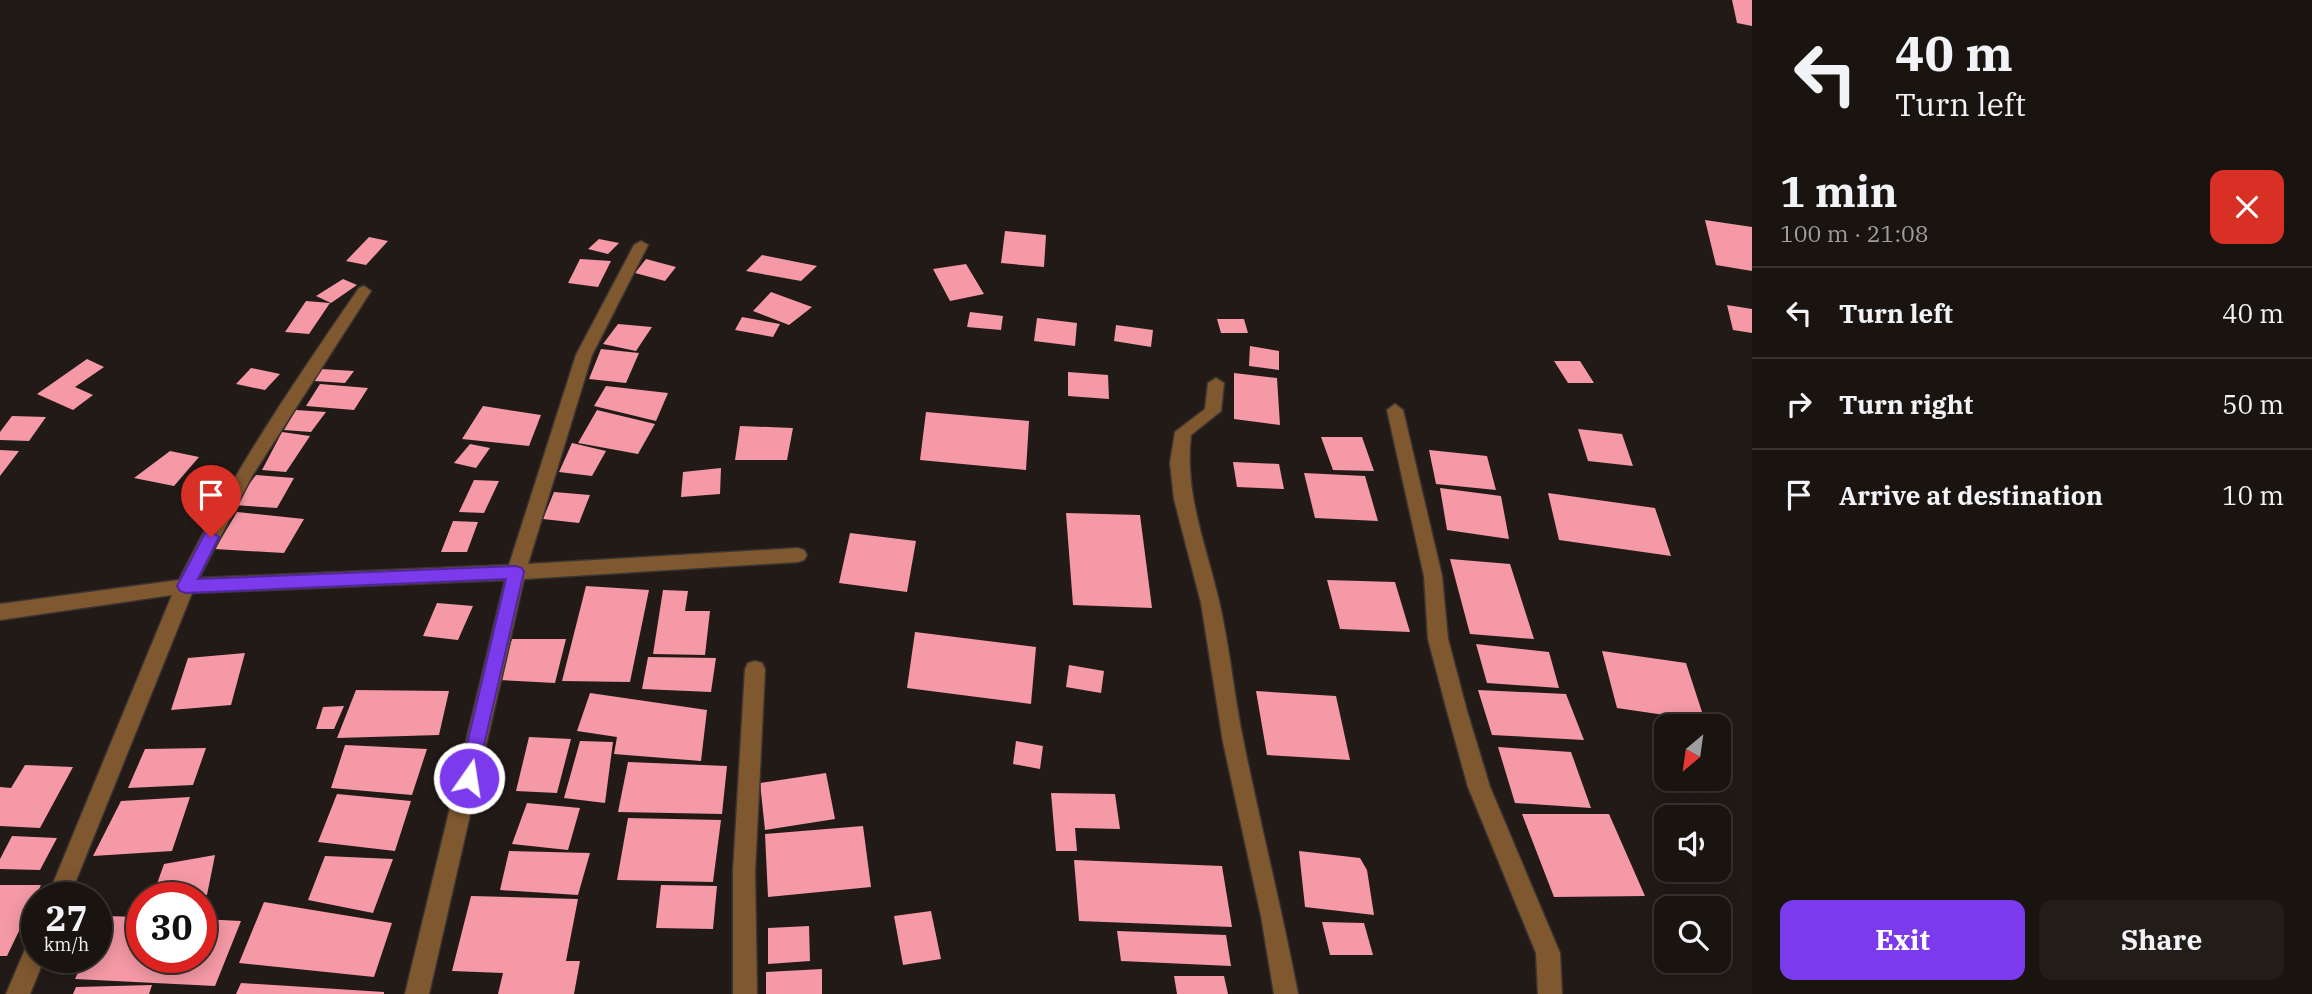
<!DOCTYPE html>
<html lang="en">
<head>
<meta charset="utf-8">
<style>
	body { margin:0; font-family:"IBM Plex Serif",serif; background:#231d1a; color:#f1f3f6; height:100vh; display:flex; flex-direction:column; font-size:26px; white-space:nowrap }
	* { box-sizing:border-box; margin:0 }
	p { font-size:23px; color:#9f9e9f }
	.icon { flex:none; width:38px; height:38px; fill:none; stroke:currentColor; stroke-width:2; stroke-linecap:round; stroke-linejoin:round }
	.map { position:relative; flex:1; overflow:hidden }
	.drawer { display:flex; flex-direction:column; background:#1a1411; width:560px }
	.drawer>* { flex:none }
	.banner { background:#1a1411; color:#f1f3f6; overflow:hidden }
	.needle { width:46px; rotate:209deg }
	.fabs { position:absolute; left:1654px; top:714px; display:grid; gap:14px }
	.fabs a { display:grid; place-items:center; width:77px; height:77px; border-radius:14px; background:#1a1411; box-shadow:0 4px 18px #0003,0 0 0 2px #383331; font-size:35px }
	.speed { position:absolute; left:21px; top:882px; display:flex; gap:14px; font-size:35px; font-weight:700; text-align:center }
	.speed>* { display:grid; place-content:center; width:91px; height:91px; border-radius:50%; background:#1a1411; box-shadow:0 4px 18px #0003,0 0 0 2px #383331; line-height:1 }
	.speed small { font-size:18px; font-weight:400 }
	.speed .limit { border:10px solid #d22; background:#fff; color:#111 }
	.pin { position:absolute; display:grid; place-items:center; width:60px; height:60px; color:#fff; margin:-72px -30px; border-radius:50% 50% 50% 0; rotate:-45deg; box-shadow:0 0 7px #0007 }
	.pin .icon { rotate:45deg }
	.me { position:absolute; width:77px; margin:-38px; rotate:13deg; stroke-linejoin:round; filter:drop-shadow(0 0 5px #0008) }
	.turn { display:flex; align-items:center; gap:24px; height:147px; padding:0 28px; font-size:32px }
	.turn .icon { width:91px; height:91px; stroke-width:2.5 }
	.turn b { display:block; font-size:49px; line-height:60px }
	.round { display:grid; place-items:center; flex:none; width:74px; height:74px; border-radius:14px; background:#231d1a }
	.summary { display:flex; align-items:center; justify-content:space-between; height:119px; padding:0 28px }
	h1 { font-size:42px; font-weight:800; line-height:52px }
	.cta { display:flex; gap:14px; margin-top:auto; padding:14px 28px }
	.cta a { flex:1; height:80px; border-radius:14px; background:#7c3aed; color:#fff; font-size:28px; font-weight:800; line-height:80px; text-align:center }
	.cta a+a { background:#231d1a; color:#f1f3f6 }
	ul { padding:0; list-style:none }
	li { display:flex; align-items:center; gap:21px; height:91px; padding:0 28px; border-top:2px solid #383331 }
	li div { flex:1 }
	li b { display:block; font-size:26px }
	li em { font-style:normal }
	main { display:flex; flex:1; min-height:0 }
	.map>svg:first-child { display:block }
	.building { fill:#f599a6 }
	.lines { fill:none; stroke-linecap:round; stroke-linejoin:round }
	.minor-casing { stroke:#3b3431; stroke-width:3 }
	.minor { fill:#7f582f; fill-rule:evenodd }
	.route { fill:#7c3aed; stroke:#51269a; stroke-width:2 }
</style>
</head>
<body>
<main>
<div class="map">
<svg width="1752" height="994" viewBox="0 0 1752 994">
	<rect width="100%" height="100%" fill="#221a17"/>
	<path class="building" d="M1732 0H1752V26L1737 23Z
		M1705 220 1752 227V271L1716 265Z
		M1005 231 1046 235 1044 267 1001 263Z
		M369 237 388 241 366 265 346 261Z
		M599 239 619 243 608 254 588 249Z
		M762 255 817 266 801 281 746 271Z
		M580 259 611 261 598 287 568 283Z
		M646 259 676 267 665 281 635 273Z
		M966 264 984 294 950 301 933 269Z
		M343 279 357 285 331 303 316 296Z
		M771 292 812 307 789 325 753 311Z
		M306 301 330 303 309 334 285 332Z
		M1727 305 1752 309V333L1733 330Z
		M970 312 1003 316 1001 330 967 327Z
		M742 317 780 324 773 337 735 330Z
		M1037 318 1077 323 1075 346 1034 341Z
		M1217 319H1244L1248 333H1221Z
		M618 324 652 327 636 351 603 344Z
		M1116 325 1153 330 1151 347 1114 341Z
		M1250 346 1279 351V370L1249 366Z
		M601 349 639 353 626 383 589 379Z
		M87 359 104 367 75 387 93 395 73 410 37 394Z
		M1554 361H1580L1594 383H1568Z
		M251 368 280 374 265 390 236 384Z
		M321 369 354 371 345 383 314 381Z
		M1068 372 1108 375 1109 399 1068 396Z
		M1234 373 1277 378 1280 425 1234 419Z
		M320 384 368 388 354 410 306 406Z
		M606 386 668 393 656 421 594 406Z
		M483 406 541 415 529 446 462 439Z
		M296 410 326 412 311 432 284 430Z
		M597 410 655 424 638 454 578 443Z
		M926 412 1029 421 1026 470 920 460Z
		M12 416 46 417 29 441 0 440V432Z
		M740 426 793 428 787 460H735Z
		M1578 429 1622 434 1633 466 1588 461Z
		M282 432 310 436 286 472 262 470Z
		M1321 437H1362L1374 471 1333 470Z
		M572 443 606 451 592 476 559 472Z
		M470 444 490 448 476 468 454 463Z
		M0 450 19 451 0 476Z
		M1429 450 1487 456 1496 490 1436 484Z
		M170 451 199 457 174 486 134 478Z
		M1233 462 1279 464 1284 489 1237 487Z
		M721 468 720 494 681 497 683 472Z
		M1304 473 1365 476 1378 521 1315 518Z
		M256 475 294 478 277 508 233 505Z
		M474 480 499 481 484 513 459 512Z
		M1440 488 1501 496 1509 539 1447 530Z
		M554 492 590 495 579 523 543 519Z
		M1548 493 1655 508 1671 556 1559 540Z
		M237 512 304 519 284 553 215 549Z
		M1066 513 1140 515 1152 608 1073 605Z
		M453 521 478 522 467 552H441Z
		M850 533 916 541 907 592 839 583Z
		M1450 559 1510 564 1534 639 1470 634Z
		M1327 580 1395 582 1410 632 1340 629Z
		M586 586 649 590 630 682 562 681Z
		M663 590 688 591 685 611H710L705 655 653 654Z
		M437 603 473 606 458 640 423 636Z
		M915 632 1036 647 1031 704 907 688Z
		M512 639H566L555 683 499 680Z
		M1476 644 1549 652 1559 688 1487 683Z
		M1602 651 1686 663 1705 721 1617 708Z
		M245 653 231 705 171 710 188 658Z
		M648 657 716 658 711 692 642 689Z
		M1069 665 1104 671 1101 693 1066 687Z
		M356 690 449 691 439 735 337 738Z
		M1478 690 1566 694 1584 740 1492 735Z
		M1256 691 1336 696 1350 760 1267 755Z
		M590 693 707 710 701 761 614 754 617 737 577 731Z
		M344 706 334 729H316L323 707Z
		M529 737 571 739 557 793 516 791Z
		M580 741 613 742 605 803 564 798Z
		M1016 741 1043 746 1040 769 1013 764Z
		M345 745 427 749 412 795 331 788Z
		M1498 747 1571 752 1591 808 1515 803Z
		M206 748 193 785 128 788 145 749Z
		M628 762 727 766 722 814 618 812Z
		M25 765 73 767 40 828 0 826V787L11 788Z
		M826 773 835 819 765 830 760 783Z
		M1051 793 1115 794 1120 829 1075 828 1077 851H1056Z
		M337 794 411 801 395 851 318 842Z
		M190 797 172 851 93 856 121 801Z
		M527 803 580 808 568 850 512 844Z
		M1522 814H1609L1645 896 1554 897Z
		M628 818 721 820 713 882 617 880Z
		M863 826 871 887 768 897 765 834Z
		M12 836 57 838 40 870 0 869V859Z
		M509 851 590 853 578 895 500 890Z
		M1299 851 1360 858 1367 870 1374 915 1305 907Z
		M215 855 207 895 152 898 164 864Z
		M325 856 393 859 373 913 308 900Z
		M1074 860 1222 866 1232 927 1079 921Z
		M0 885H41L7 956H0Z
		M661 885 717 886 713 929 656 928Z
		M471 896 578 899 566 961H580L574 994H498L503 973 452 971Z
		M264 902 392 923 374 977 239 963Z
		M931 911 941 959 903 965 894 916Z
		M105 916 142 917V957H201V919L241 921 215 986 75 979 85 957H96V934Z
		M1322 922 1364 923 1373 955H1330Z
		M809 926 810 961 768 964V928Z
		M1117 931 1226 935 1231 966 1121 961Z
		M822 969V994H766V972Z
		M1174 976H1224L1228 994H1177Z
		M241 983 384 992V994H236Z
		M152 985 149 994H73L76 987Z"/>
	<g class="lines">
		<g class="minor-casing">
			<path id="minor" d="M641 241 648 245 592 355 528 564 798 548 804 550 807 555 804 560 798 562 524 579 429 994H405L505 580 192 593 69 898H47L172 595 0 620V604L179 580C230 477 294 382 359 288L364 286 371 291 252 476 199 578 509 565 576 355 634 245Z
				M1216 378 1224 383 1221 411 1191 435C1184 493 1206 545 1219 601 1230 648 1234 697 1244 744 1261 827 1282 910 1298 994H1274L1261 916 1223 742 1201 603 1174 499 1170 463 1175 432 1205 409 1208 383Z
				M1395 404 1403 410 1442 576 1448 639 1467 711 1490 787 1560 953 1562 994H1538L1536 953 1468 787 1447 711 1428 639 1424 576 1387 410Z
				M755 661 762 663 765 669 755 872 757 994H733V872L745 669 748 663Z
				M37 937V957H45L30 994H6L29 940Z"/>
		</g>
		<use href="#minor" class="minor"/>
	</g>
	<path class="route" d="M211 531 219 537 198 579 516 566 522 568 524 572 475 784 469 786 462 784 459 778 506 579 186 593 180 591 177 586 205 533Z"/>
</svg>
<div class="fabs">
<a><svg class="needle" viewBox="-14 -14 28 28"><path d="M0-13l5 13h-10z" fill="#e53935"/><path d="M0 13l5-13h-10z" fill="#9f9e9f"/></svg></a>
<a><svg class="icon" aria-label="sound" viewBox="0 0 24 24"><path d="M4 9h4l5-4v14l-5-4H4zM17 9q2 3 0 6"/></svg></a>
<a><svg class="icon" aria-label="search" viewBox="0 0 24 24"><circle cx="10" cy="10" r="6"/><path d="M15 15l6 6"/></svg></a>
</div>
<div class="speed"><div>27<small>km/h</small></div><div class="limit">30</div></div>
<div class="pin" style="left:211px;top:537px;background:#d93025"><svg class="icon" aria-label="arrive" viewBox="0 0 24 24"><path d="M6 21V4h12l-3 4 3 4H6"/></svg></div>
<svg class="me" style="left:469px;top:778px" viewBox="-20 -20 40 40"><circle r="17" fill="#7c3aed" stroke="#fff" stroke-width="3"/><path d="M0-11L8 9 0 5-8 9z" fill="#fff"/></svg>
</div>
<section class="drawer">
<div class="banner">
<div class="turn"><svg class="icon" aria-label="left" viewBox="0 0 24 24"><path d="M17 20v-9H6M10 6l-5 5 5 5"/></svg><div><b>40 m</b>Turn left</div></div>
</div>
<div class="summary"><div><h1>1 min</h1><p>100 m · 21:08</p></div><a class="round" style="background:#d93025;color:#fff"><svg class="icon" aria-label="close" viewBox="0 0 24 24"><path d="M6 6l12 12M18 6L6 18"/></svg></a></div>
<ul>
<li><svg class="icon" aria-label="left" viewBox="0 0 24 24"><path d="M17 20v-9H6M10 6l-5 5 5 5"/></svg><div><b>Turn left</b></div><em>40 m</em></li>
<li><svg class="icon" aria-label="right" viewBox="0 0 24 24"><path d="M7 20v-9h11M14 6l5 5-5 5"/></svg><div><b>Turn right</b></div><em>50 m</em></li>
<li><svg class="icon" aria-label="arrive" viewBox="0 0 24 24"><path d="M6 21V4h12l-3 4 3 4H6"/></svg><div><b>Arrive at destination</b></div><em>10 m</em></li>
</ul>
<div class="cta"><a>Exit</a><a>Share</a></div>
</section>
</main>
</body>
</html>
